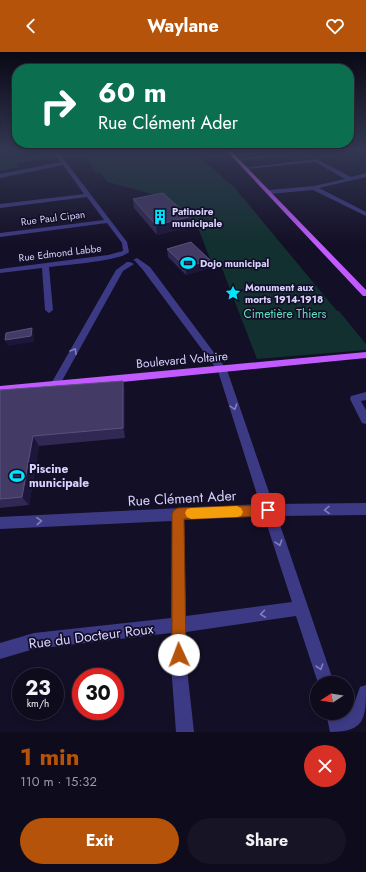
<!DOCTYPE html>
<html lang="en">
<head>
<meta charset="utf-8">
<style>
	body { margin:0; font-family:Jost,sans-serif; background:#171425; color:#f1f3f6; height:100vh; display:flex; flex-direction:column; font-size:15px; white-space:nowrap }
	* { box-sizing:border-box; margin:0 }
	p { font-size:13px; color:#9b9ba3 }
	.icon { flex:none; width:22px; height:22px; fill:none; stroke:currentColor; stroke-width:2; stroke-linecap:round; stroke-linejoin:round }
	.map { position:relative; height:680px; overflow:hidden }
	.drawer { display:flex; flex-direction:column; background:#0e0b1c; flex:1 }
	.drawer>* { flex:none }
	.hud { position:absolute; left:12px; top:12px; width:342px; height:84px; border-radius:16px; box-shadow:0 2px 6px #0003,0 0 0 1px #2e2b3b; background:#0b6e4f; color:#fff; overflow:hidden }
	.needle { width:26px; rotate:258deg }
	.tools { position:absolute; left:310px; top:624px; display:grid; gap:8px }
	.tools a { display:grid; place-items:center; width:44px; height:44px; border-radius:50%; background:#0e0b1c; box-shadow:0 2px 6px #0003,0 0 0 1px #2e2b3b; font-size:20px }
	.speed { position:absolute; left:12px; top:616px; display:flex; gap:8px; font-size:20px; font-weight:700; text-align:center }
	.speed>* { display:grid; place-content:center; width:52px; height:52px; border-radius:50%; background:#0e0b1c; box-shadow:0 2px 6px #0003,0 0 0 1px #2e2b3b; line-height:1 }
	.speed small { font-size:10px; font-weight:400 }
	.speed .limit { border:6px solid #d22; background:#fff; color:#111 }
	.pin { position:absolute; display:grid; place-items:center; width:34px; height:34px; color:#fff; margin:-17px; border-radius:8px; box-shadow:0 2px 6px #0006 }
	.me { position:absolute; width:44px; margin:-22px; rotate:358deg; stroke-linejoin:round; filter:drop-shadow(0 0 3px #0008) }
	.turn { display:flex; align-items:center; gap:14px; height:84px; padding:0 20px; font-size:18px }
	.turn .icon { width:52px; height:52px; stroke-width:2.5 }
	.turn b { display:block; font-size:28px; line-height:34px }
	.round { display:grid; place-items:center; flex:none; width:42px; height:42px; border-radius:21px; background:#171425 }
	.headline { display:flex; align-items:center; justify-content:space-between; height:68px; padding:0 20px }
	h1 { font-size:24px; font-weight:700; line-height:30px; color:#b45309 }
	.cta { display:flex; gap:8px; margin-top:auto; padding:8px 20px }
	.cta a { flex:1; height:46px; border-radius:24px; background:#b45309; color:#fff; font-size:16px; font-weight:700; line-height:46px; text-align:center }
	.cta a+a { background:#171425; color:#f1f3f6 }
	header { display:flex; justify-content:space-between; align-items:center; height:52px; padding:0 20px; background:#b45309; color:#fff; font-size:18px; font-weight:700 }
	.map>svg:first-child { display:block }
	.green { fill:#12302f }
	.lines { fill:none; stroke-linecap:round; stroke-linejoin:round }
	.minor { fill:#3d3a85; fill-rule:evenodd }
	.major { fill:#c25bff; fill-rule:evenodd }
	.wall { fill:#312854 }
	.shaded-wall { fill:#1d163a }
	.building { fill:#433a66; stroke:#5a527e }
	.oneway { stroke:#837fbc }
	.route { fill:#b45309; stroke:#753606 }
	.slow { fill:#f59e0b }
	.labels { text-anchor:middle; dominant-baseline:central; stroke-width:3.5; stroke-linejoin:round; paint-order:stroke }
	.far-poi-label { font-size:10px; font-weight:bold; fill:#d9d4ff; stroke:#130f26; text-anchor:start }
	.far-street-label { font-size:10px; fill:#d9d4ff; stroke:#130f26 }
	.park-label { font-size:12px; fill:#5fe0c0; stroke:#130f26 }
	.street-label { font-size:12px; fill:#d9d4ff; stroke:#130f26 }
	.poi-label { font-size:12px; font-weight:bold; fill:#d9d4ff; stroke:#130f26; text-anchor:start }
	.near-street-label { font-size:14px; fill:#d9d4ff; stroke:#130f26 }
</style>
</head>
<body>
<header><svg class="icon" aria-label="back" viewBox="0 0 24 24"><path d="M15 5l-7 7 7 7"/></svg>Waylane<svg class="icon" aria-label="heart" viewBox="0 0 24 24"><path d="M12 20l-8-8c-3-5 5-10 8-4 3-6 11-1 8 4z"/></svg></header>
<div class="map">
<svg width="366" height="680" viewBox="0 0 366 680">
	<rect width="100%" height="100%" fill="#130f26"/>
	<path class="green" d="M0 97H48L55 105 17 111 19 115 0 119Z
		M97 97H190L234 135 337 259H339L366 292V298L257 307 221 214 213 215 199 178 166 146 108 130 100 121 95 120 83 98Z"/>
	<g class="lines">
		<path class="minor" d="M51 97H55L57 99 90 97 88 98 59 101 127 190 129 200C121 209 64 213 49 215L53 258 49 261 45 258 42 216 0 221V217L108 203 123 199 122 191 107 171 0 185V181L104 168 87 145 0 156V152L84 142 63 113 0 126V122L61 110Z
			M319 97H328L238 109 236 108Z
			M316 107 351 125 366 121V125L319 136 366 160V164L313 138 269 142 266 140 269 138 314 134 345 127 315 110 246 117 244 116Z
			M137 206 150 215 227 318 273 452 366 451V463L277 464 334 631H318L296 564 186 580 188 626 194 680H176L172 626 171 581 34 597 0 607V591L34 581 171 566 172 469 0 477V465L260 452 218 319 143 218 135 209 133 208ZM264 464 292 550 186 564 184 468Z
			M127 210H130L134 212 123 219 58 336H52L50 333 52 330 116 218Z
			M366 340V348L361 349 366 358V372L362 371 350 347 351 344Z
			M366 633C366 666 366 680 330 680L326 661H344L345 663 354 652 360 635Z"/>
		<path class="major" d="M225 97H229L366 238V244H363Z
			M366 300V306L0 342V334Z"/>
	</g>
	<path class="wall" d="M133 147 189 175 157 183 134 156Z
		M167 197 210 208V216L186 223 168 205Z
		M123 329 125 339V386L39 394 29 453 0 456V338Z"/>
	<path class="shaded-wall" d="M189 165V175L157 183 156 173Z
		M210 208V216L186 223V215Z
		M32 276 34 282V290L8 294 5 288Z
		M123 329 125 339V386L123 376Z
		M33 384 39 394 29 453 22 445Z"/>
	<path class="building" d="M163 141 189 165 156 173 133 147Z
		M191 190 210 208 186 215 167 197Z
		M32 276 31 284 5 288 6 281Z
		M123 329V376L33 384 22 445 0 447V338Z"/>
	<defs><path id="oneway-chevron" d="M-2-3.5L2.5 0L-2 3.5" fill="none" stroke-width="1.6" stroke-linecap="round" stroke-linejoin="round"/></defs>
	<g class="oneway">
		<use href="#oneway-chevron" transform="translate(74 299) rotate(-60)"/>
		<use href="#oneway-chevron" transform="translate(234 355) rotate(72)"/>
		<use href="#oneway-chevron" transform="translate(327 458) rotate(179)"/>
		<use href="#oneway-chevron" transform="translate(39 469) rotate(-3)"/>
		<use href="#oneway-chevron" transform="translate(279 491) rotate(72)"/>
		<use href="#oneway-chevron" transform="translate(263 562) rotate(172)"/>
		<use href="#oneway-chevron" transform="translate(320 615) rotate(72)"/>
	</g>
	<linearGradient id="sky" x2="0" y2="1"><stop stop-color="#0a0815"/><stop offset="0.51" stop-color="#333752"/><stop offset="1" stop-color="#333752" stop-opacity="0"/></linearGradient>
	<rect width="366" height="192" fill="url(#sky)"/>
	<path class="route" d="M268 453 272 454 274 458 272 462 268 464 184 467 186 603 184 608 179 610 174 608 172 603V462L174 458 178 456Z"/>
	<path class="slow" d="M237 454 241 456 243 460 241 464 237 465 191 467 187 465 185 461 187 457 191 456Z"/>
	<defs>
		<g id="building-bare" transform="scale(1.2)"><path d="M-4-6H4V6H1V3H-1V6H-4ZM-2.5-4.3h1.7v1.8h-1.7ZM.8-4.3h1.7v1.8H.8ZM-2.5-1h1.7V.8h-1.7ZM.8-1h1.7V.8H.8Z" fill="#00e5ff" stroke="#130f26" stroke-width="2.5" paint-order="stroke"/></g>
		<g id="stadium-bare" transform="scale(1.2)"><path d="M0-5a6.5 5 0 1 0 0 10a6.5 5 0 1 0 0-10ZM-3.5-1.8h7v3.6h-7Z" fill="#00e5ff" stroke="#130f26" stroke-width="2.5" paint-order="stroke"/></g>
		<g id="sight-bare" transform="scale(1.2)"><path d="M0-6L1.8-2.2L6-1.7L2.9 1.2L3.7 5.4L0 3.3L-3.7 5.4L-2.9 1.2L-6-1.7L-1.8-2.2Z" fill="#00e5ff" stroke="#130f26" stroke-width="2.5" paint-order="stroke"/></g>
	</defs>
	<g fill-rule="evenodd">
		<use href="#building-bare" x="160" y="165"/>
		<use href="#stadium-bare" x="188" y="211"/>
		<use href="#sight-bare" x="233" y="241"/>
		<use href="#stadium-bare" x="17" y="424"/>
	</g>
	<g class="labels">
		<g class="far-poi-label">
			<text x="172" y="159">Patinoire<tspan x="172" dy="12">municipale</tspan></text>
			<text x="200" y="211">Dojo municipal</text>
			<text x="245" y="235">Monument aux<tspan x="245" dy="12">morts 1914-1918</tspan></text>
		</g>
		<g class="far-street-label">
			<text transform="translate(53 166) rotate(-7)">Rue Paul Cipan</text>
			<text transform="translate(60 201) rotate(-7)">Rue Edmond Labbe</text>
		</g>
		<g class="park-label">
			<text x="285" y="262">Cimetière Thiers</text>
		</g>
		<g class="street-label">
			<text transform="translate(182 308) rotate(-5)">Boulevard Voltaire</text>
		</g>
		<g class="poi-label">
			<text x="29" y="417">Piscine<tspan x="29" dy="14">municipale</tspan></text>
		</g>
		<g class="near-street-label">
			<text transform="translate(182 446) rotate(-3)">Rue Clément Ader</text>
			<text transform="translate(91 584) rotate(-7)">Rue du Docteur Roux</text>
		</g>
	</g>
</svg>
<div class="tools">
<a><svg class="needle" viewBox="-14 -14 28 28"><path d="M0-13l5 13h-10z" fill="#e53935"/><path d="M0 13l5-13h-10z" fill="#9b9ba3"/></svg></a>
</div>
<div class="speed"><div>23<small>km/h</small></div><div class="limit">30</div></div>
<div class="pin" style="left:268px;top:458px;background:#d93025"><svg class="icon" aria-label="arrive" viewBox="0 0 24 24"><path d="M6 21V4h12l-3 4 3 4H6"/></svg></div>
<svg class="me" style="left:179px;top:603px" viewBox="-20 -20 40 40"><circle r="19" fill="#fff"/><path d="M0-13L10 11 0 6-10 11z" fill="#b45309"/></svg>
<div class="hud">
<div class="turn"><svg class="icon" aria-label="right" viewBox="0 0 24 24"><path d="M7 20v-9h11M14 6l5 5-5 5"/></svg><div><b>60 m</b>Rue Clément Ader</div></div>
</div>
</div>
<section class="drawer">
<div class="headline"><div><h1>1 min</h1><p>110 m · 15:32</p></div><a class="round" style="background:#d93025;color:#fff"><svg class="icon" aria-label="close" viewBox="0 0 24 24"><path d="M6 6l12 12M18 6L6 18"/></svg></a></div>
<div class="cta"><a>Exit</a><a>Share</a></div>
</section>
</body>
</html>
